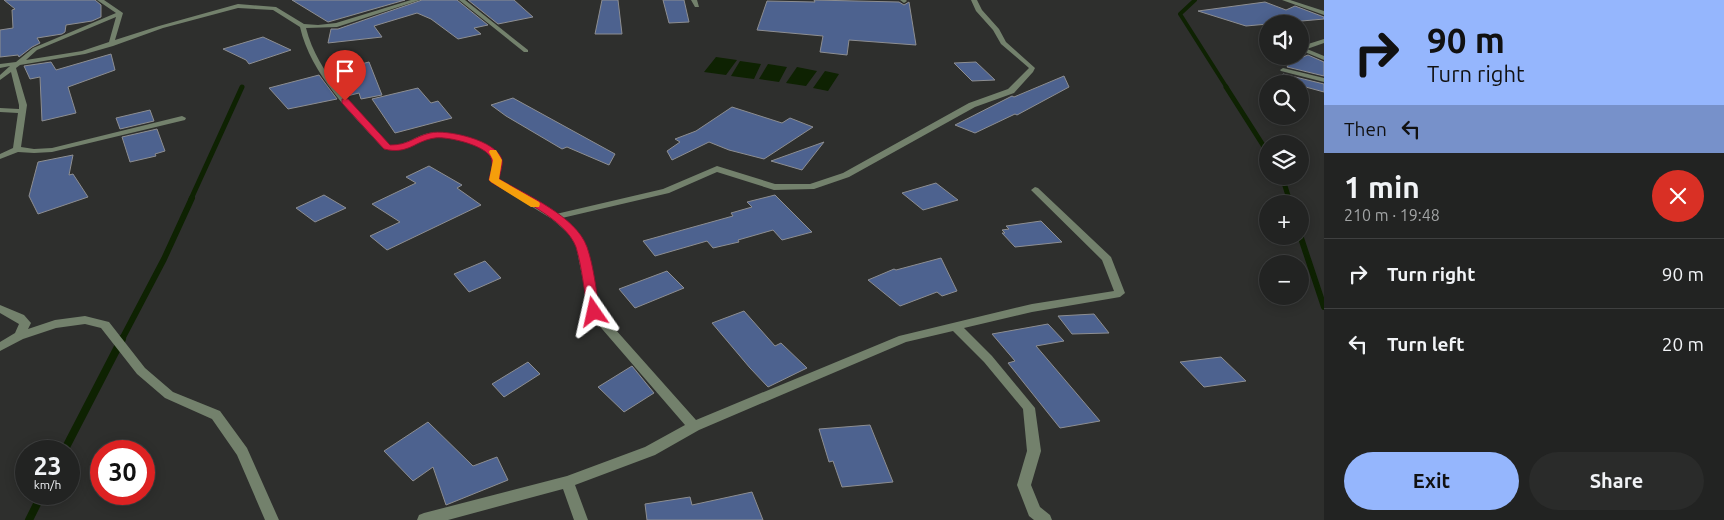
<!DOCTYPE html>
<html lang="en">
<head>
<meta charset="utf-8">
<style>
	body { margin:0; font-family:Ubuntu,sans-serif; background:#2a2b2a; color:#f1f3f6; height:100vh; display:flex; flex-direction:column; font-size:19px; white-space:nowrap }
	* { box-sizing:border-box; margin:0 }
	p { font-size:16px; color:#a2a4a5 }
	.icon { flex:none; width:28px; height:28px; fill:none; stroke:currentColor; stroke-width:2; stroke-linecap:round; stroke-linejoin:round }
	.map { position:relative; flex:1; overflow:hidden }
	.side { display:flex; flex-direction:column; background:#222322; width:400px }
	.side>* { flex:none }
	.top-card { background:#95b6fd; color:#111; overflow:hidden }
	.tools { position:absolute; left:1259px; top:15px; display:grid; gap:10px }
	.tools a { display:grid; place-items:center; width:50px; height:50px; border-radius:50%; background:#222322; box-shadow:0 2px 12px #0003,0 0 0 1px #3f4040; font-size:25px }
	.speed { position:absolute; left:15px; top:440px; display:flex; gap:10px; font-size:25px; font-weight:700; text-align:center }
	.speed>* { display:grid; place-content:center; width:65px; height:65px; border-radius:50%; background:#222322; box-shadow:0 2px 12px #0003,0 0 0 1px #3f4040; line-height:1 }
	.speed small { font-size:12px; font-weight:400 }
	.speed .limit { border:8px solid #d22; background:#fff; color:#111 }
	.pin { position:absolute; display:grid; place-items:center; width:42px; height:42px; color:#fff; margin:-51px -21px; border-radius:50% 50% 50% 0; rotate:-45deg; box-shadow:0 0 5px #0007 }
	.pin .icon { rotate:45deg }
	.me { position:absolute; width:55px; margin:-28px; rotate:349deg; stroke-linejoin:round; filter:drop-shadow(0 0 4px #0008) }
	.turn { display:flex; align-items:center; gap:18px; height:105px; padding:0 20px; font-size:22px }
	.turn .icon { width:65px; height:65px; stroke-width:2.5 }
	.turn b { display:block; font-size:35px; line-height:42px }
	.then { display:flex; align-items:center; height:48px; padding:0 20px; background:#0003; gap:10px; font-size:19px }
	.round { display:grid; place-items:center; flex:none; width:52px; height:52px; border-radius:26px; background:#2a2b2a }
	.headline { display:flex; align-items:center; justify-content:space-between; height:85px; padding:0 20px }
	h1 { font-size:30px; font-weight:700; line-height:38px }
	.action { display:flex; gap:10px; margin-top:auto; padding:10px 20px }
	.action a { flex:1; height:58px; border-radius:30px; background:#95b6fd; color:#111; font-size:20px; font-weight:700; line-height:58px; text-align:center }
	.action a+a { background:#2a2b2a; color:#f1f3f6 }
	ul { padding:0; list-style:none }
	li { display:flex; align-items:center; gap:15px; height:70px; padding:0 20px; border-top:1px solid #3f4040 }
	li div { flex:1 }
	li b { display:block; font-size:19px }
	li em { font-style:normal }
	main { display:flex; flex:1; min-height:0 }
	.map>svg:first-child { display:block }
	.water { fill:#0e2202 }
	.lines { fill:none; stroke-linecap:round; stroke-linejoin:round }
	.stream-far3 { stroke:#0e2202; stroke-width:4 }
	.stream-far2 { stroke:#0e2202; stroke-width:5 }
	.stream-far1 { stroke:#0e2202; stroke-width:6 }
	.stream { stroke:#0e2202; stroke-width:8 }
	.building { fill:#4d628f; stroke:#8d8e91 }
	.minor { fill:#73816c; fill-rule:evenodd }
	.route { fill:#e11d48; stroke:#92132f }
	.slow { fill:#f59e0b }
</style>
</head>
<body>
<main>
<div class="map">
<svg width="1324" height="520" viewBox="0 0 1324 520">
	<rect width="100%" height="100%" fill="#2e2f2d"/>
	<path class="water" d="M716 57 737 60 726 75 704 72Z
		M740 61 761 64 754 79 731 76Z
		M768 64 787 67 779 82 759 79Z
		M797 67 817 71 806 86 786 83Z
		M825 71 839 74 828 91 813 88Z"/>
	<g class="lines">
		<path class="stream-far3" d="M1195 0 1180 14 1227 88"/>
		<path class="stream-far2" d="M1226 87 1268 153
			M1282 176 1289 199
			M191 199 242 87"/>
		<path class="stream-far1" d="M1289 198 1291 204
			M1300 235 1324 307
			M121 341 164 259 192 198"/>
		<path class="stream" d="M64 451 122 339
			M29 520 42 494"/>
	</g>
	<path class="building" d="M4 0H95L101 5V17L92 21 66 25 65 32 62 34 37 38 40 43 32 47 19 57 18 55 0 57V30L13 28 12 10 15 9Z
		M292 0H405L328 22Z
		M422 0H457L488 25 474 28 481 34 458 39 431 19 417 13 374 26 382 37 328 43 331 29H338Z
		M468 0H514L533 17 498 24Z
		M602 0H618L622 34H595Z
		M663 0H684L689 22 669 23Z
		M814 0 899 2 904 5 909 2 916 45 849 40 847 55 820 52 823 36 757 30 767 1 815 2Z
		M1265 2 1286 10 1295 6 1324 17V19L1246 26 1198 11Z
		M263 37 291 50 249 64 246 60 223 49Z
		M111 54 115 70 68 87 76 113 42 121 40 77 30 79 24 66 51 62 56 70Z
		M1308 55 1324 62V76L1287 67 1290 62Z
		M369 62 382 95 361 99 359 93 347 96 329 72Z
		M976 62 995 80 972 81 954 63Z
		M1283 74 1324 84V92L1280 80Z
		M319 75 337 99 288 109 269 88Z
		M1064 76 1069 87 1017 115 1015 114 975 133 955 125 1012 96 1014 97Z
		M418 88 431 103 438 101 452 118 395 133 372 99Z
		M513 98 615 154 609 165 567 147 562 149 506 116 491 105Z
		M732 107 782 123 790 118 813 127 764 159 729 150 709 142 672 160 667 151 680 142 675 139 696 131Z
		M150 110 154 121 120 129 116 118Z
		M157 129 165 151 155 154 156 156 130 162 122 137Z
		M824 142 802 170 771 161Z
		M73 155 69 175 73 174 88 197 38 214 29 196 38 162Z
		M429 166 462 185 457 188 481 205 387 250 370 236 400 222 372 204 416 183 406 177Z
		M936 183 958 200 923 210 902 193Z
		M324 195 346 208 315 222 296 208Z
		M775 195 812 232 782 240 773 230 738 240 739 242 713 248 707 241 655 256 643 241 733 216 731 213 752 207 747 202Z
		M1041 221 1062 242 1015 247 1002 233H1005L1002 230 1009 229 1006 226Z
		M941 258 957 291 942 296 937 292 900 306 868 280 894 269 896 270Z
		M485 261 501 278 469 292 454 274Z
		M667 271 684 288 635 308 619 289Z
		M744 311 775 346 781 343 807 368 768 387 750 368 712 323Z
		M1094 314 1109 333 1072 334 1058 316Z
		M1048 324 1064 341 1036 346 1100 421 1060 428 1008 363 1015 361 992 334Z
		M1221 357 1246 381 1204 387 1180 362Z
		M528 362 540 374 504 397 492 384Z
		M632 366 654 393 624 412 598 387Z
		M428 422 473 466 497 457 508 480 446 505 433 467 413 481 384 451Z
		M870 425 893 482 842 487 833 461 829 462 819 429Z
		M752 492 763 520H647L645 504 690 497 692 505Z"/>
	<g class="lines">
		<path class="minor" d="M97 0H104L123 13 115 40 159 26 238 4 276 7 304 24 318 25 336 23 411 0H420L337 27 306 28C318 75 357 111 389 145 404 147 415 136 429 133 446 129 497 140 501 160 503 166 500 173 498 179L556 214 663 189 717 166 775 184H810L843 173 969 103 1008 89 1029 68 1001 44 993 30 976 11 971 0H977L982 10 999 29 1006 42 1035 68 1033 72 1014 93 975 107 849 177 814 189 774 190 717 172 669 193 562 218 576 230 586 246 599 311 696 420 899 336 1032 304 1114 291 1102 260 1031 190 1035 187 1038 188 1111 257 1125 293 1120 297 1032 312 964 328 992 356 1035 408 1041 451 1031 485 1040 507 1050 515 1052 520H1034L1029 516 1017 485 1027 451 1023 409 984 362 953 331 906 342 699 430 655 455 575 485 588 520H574L563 489 448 520H417L419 515 424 513 567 476 645 447 685 425 590 315 576 246 569 234 552 219 491 182 490 180C491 173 495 164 492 157 485 144 446 135 432 137 413 141 405 153 384 149 351 113 311 75 300 27L273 10 238 8 163 28 113 46 85 54 20 65 16 68 27 105 21 147 34 149 52 148 182 116 186 118 185 120 52 152 34 153 18 152 0 159V154L13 148 18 113 0 112V108L19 109V105L11 72 0 80V75L10 66 0 68V64L16 62 33 48 116 13ZM116 17 109 42 82 51 26 60 37 50Z
			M459 0H465L528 50V52H524Z
			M691 0H697L699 7H695Z
			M900 0H906L907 1 904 3Z
			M1282 0H1290L1324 11V15Z
			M1324 39V43L1307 49 1324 56V60L1300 50 1305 45Z
			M1283 68 1324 78V82L1281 71 1280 70Z
			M0 305 24 315 31 323 28 329 55 320 85 316 109 322 145 368 173 392 220 411 247 448 279 520H265L237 455 212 419 165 398 137 374 101 328 85 324 56 328 23 339 0 351V342L15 333 19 324 0 313Z"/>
	</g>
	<path class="route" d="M342 99H348L390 145C409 145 413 137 430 133 446 129 497 140 502 160 503 165 500 173 499 179 526 195 576 216 587 247 594 267 596 291 600 312L598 315 594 316 588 312C584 291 582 267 576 247 566 219 515 197 491 182L489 180C490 174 493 167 492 161 491 146 447 136 435 138 414 141 409 155 384 149L342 103Z"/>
	<path class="slow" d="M490 150H496L502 160 499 179 539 202 540 204 539 207H531L491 182 489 180 493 160 489 152Z"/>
</svg>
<div class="tools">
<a><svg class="icon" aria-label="sound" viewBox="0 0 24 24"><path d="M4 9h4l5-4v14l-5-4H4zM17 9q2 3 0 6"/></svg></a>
<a><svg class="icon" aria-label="search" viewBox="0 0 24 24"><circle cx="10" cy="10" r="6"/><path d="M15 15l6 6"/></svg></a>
<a><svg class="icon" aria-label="layers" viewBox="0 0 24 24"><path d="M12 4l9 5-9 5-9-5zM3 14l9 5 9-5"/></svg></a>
<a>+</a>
<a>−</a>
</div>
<div class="speed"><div>23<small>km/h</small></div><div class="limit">30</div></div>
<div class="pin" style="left:345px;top:101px;background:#d93025"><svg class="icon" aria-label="arrive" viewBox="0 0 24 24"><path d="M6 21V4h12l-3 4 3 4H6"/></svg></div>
<svg class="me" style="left:594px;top:312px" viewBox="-20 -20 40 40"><path d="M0-17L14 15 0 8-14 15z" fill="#e11d48" stroke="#fff" stroke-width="4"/></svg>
</div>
<section class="side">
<div class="top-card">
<div class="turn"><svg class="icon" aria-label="right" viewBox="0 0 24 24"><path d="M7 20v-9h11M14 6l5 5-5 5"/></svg><div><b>90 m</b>Turn right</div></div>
<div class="then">Then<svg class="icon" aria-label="left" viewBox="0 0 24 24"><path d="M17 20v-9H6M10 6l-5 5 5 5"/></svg></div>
</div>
<div class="headline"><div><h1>1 min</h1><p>210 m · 19:48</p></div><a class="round" style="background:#d93025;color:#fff"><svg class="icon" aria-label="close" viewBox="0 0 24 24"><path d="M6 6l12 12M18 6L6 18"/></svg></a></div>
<ul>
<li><svg class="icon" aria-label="right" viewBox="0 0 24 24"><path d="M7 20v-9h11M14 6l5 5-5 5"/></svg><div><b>Turn right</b></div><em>90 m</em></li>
<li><svg class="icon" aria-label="left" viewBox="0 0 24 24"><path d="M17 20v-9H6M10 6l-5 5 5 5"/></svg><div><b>Turn left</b></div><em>20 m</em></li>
</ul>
<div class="action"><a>Exit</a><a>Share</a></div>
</section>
</main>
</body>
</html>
